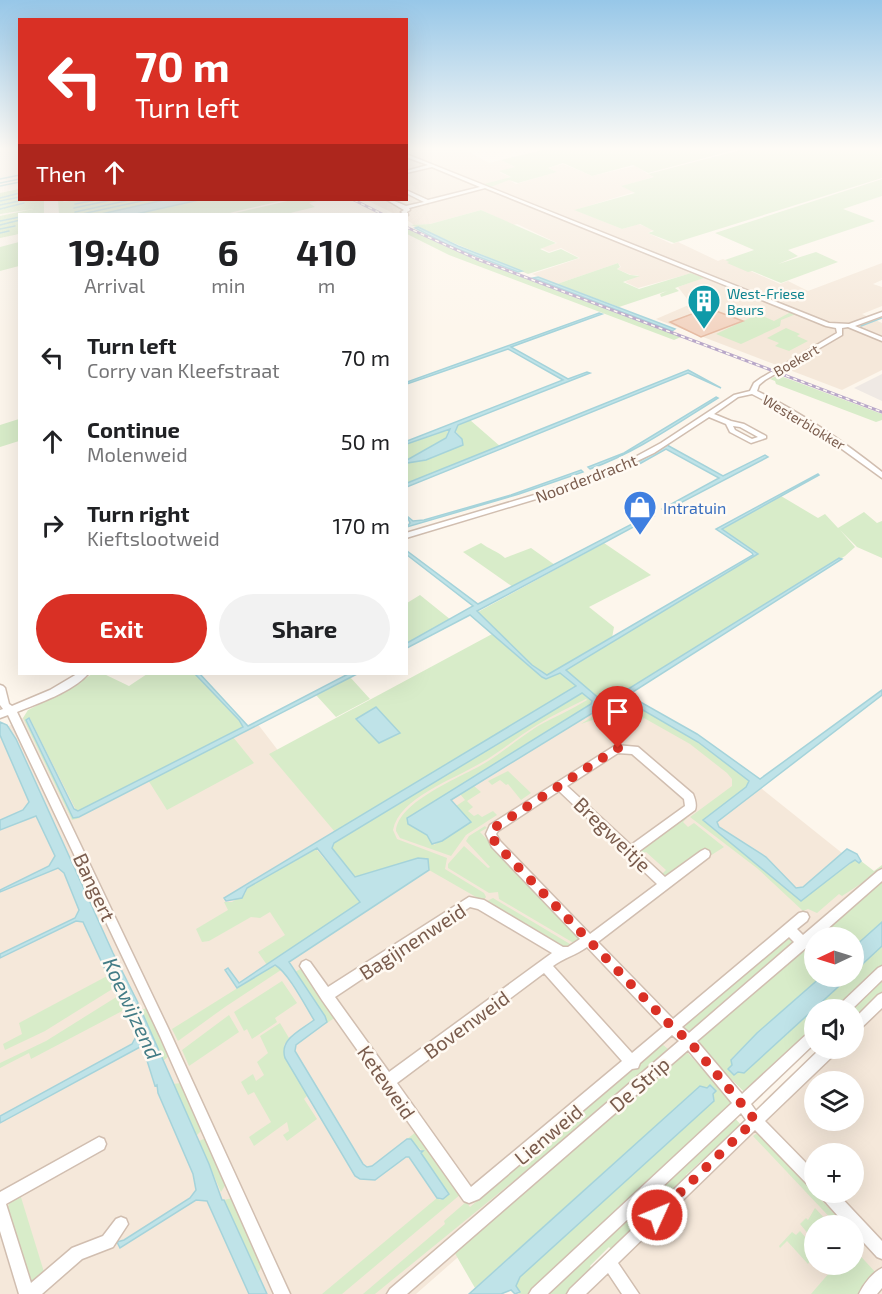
<!DOCTYPE html>
<html lang="en">
<head>
<meta charset="utf-8">
<style>
	body { margin:0; font-family:"Exo 2",sans-serif; background:#f2f2f2; color:#202124; height:100vh; display:flex; flex-direction:column; font-size:22px; white-space:nowrap }
	* { box-sizing:border-box; margin:0 }
	p { font-size:20px; color:#757577 }
	.icon { flex:none; width:33px; height:33px; fill:none; stroke:currentColor; stroke-width:2; stroke-linecap:round; stroke-linejoin:round }
	.map { position:relative; flex:1; overflow:hidden }
	.details { position:absolute; left:18px; top:213px; width:390px; height:462px; display:flex; flex-direction:column; background:#fff; border-radius:0px; box-shadow:0 6px 24px #0002 }
	.details>* { flex:none }
	.guide { position:absolute; left:18px; top:18px; width:390px; height:183px; border-radius:0px; box-shadow:0 6px 24px #0002; background:#d93025; color:#fff; overflow:hidden }
	.needle { width:39px; rotate:266deg }
	.controls { position:absolute; left:804px; top:927px; display:grid; gap:12px }
	.controls a { display:grid; place-items:center; width:60px; height:60px; border-radius:50%; background:#fff; box-shadow:0 6px 24px #0002; font-size:30px }
	.pin { position:absolute; display:grid; place-items:center; width:51px; height:51px; color:#fff; margin:-62px -26px; border-radius:50% 50% 50% 0; rotate:-45deg; box-shadow:0 0 6px #0007 }
	.pin .icon { rotate:45deg }
	.me { position:absolute; width:66px; margin:-33px; rotate:46deg; stroke-linejoin:round; filter:drop-shadow(0 0 4px #0008) }
	.turn { display:flex; align-items:center; gap:21px; height:126px; padding:0 18px; font-size:27px }
	.turn .icon { width:78px; height:78px; stroke-width:2.5 }
	.turn b { display:block; font-size:42px; line-height:51px }
	.then { display:flex; align-items:center; height:57px; padding:0 18px; background:#0003; gap:12px; font-size:22px }
	.eta { display:flex; justify-content:space-evenly; align-items:center; height:102px; text-align:center }
	.eta b { font-size:36px; font-weight:700; line-height:42px }
	.cta { display:flex; gap:12px; margin-top:auto; padding:12px 18px }
	.cta a { flex:1; height:69px; border-radius:36px; background:#d93025; color:#fff; font-size:24px; font-weight:700; line-height:69px; text-align:center }
	.cta a+a { background:#f2f2f2; color:#202124 }
	ul { padding:0; list-style:none }
	li { display:flex; align-items:center; gap:18px; height:84px; padding:0 18px }
	li div { flex:1 }
	li b { display:block; font-size:22px }
	li em { font-style:normal }
	.map>svg:first-child { display:block }
	.residential { fill:#f5e8da; fill-rule:evenodd }
	.industrial { fill:#efe9e4 }
	.green { fill:#d8ecc9 }
	.water { fill:#bfe3e8; stroke:#a5d3da; stroke-width:1.5 }
	.lines { fill:none; stroke-linecap:round; stroke-linejoin:round }
	.stream { stroke:#a5d3da; stroke-width:1.5 }
	.building { fill:#f3d5c3; stroke:#e6bba3; stroke-width:1.5 }
	.minor-casing { stroke:#d1beb0; stroke-width:3 }
	.minor { fill:#fff; fill-rule:evenodd }
	.rail-casing { stroke:#b9a8c9; stroke-width:3 }
	.rail { stroke:#fffaf3; stroke-width:1.5; stroke-dasharray:4; stroke-linecap:butt }
	.route { stroke:#d93025; stroke-width:10; stroke-dasharray:0 18 }
	.labels { text-anchor:middle; dominant-baseline:central; stroke-width:5; stroke-linejoin:round; paint-order:stroke }
	.far-culture-label { font-size:14px; fill:#0d838f; stroke:#fffaf3; text-anchor:start }
	.far-street-label { font-size:14px; fill:#7a5c4d; stroke:#fffaf3 }
	.street-label { font-size:16px; fill:#7a5c4d; stroke:#fffaf3 }
	.shop-label { font-size:16px; fill:#366cbe; stroke:#fffaf3; text-anchor:start }
	.near-street-label { font-size:20px; fill:#7a5c4d; stroke:#fffaf3 }
	.near-water-label { font-size:21px; font-style:italic; fill:#437c86; stroke:#fffaf3 }
</style>
</head>
<body>
<div class="map">
<svg width="882" height="1294" viewBox="0 0 882 1294">
	<rect width="100%" height="100%" fill="#fdf6ec"/>
	<path class="residential" d="M407 149H464L489 163 501 160 515 167 499 172 510 177 506 178 516 184 556 172 549 168 563 164 592 176 635 166 653 177 622 186 634 192 575 210 622 229 639 224 653 230 648 233 672 244 678 242 718 261 723 259 780 284 788 281 808 291 882 263V280L873 284 882 287V306L862 314 882 323V370L842 390 656 319 691 304 678 287 703 278 692 273 638 288 625 282 639 275H631L617 269 621 267 618 263 557 284 532 274 580 258 561 248 549 252 541 248 557 243 517 224 513 225 481 210 430 224 414 225 407 220 406 214H395L366 200H406Z
		M581 689 602 704 626 697 692 733 882 885 814 938V945L416 1294H0V731L28 715 78 809 257 723 342 834Z
		M882 994V1294H585L828 1049 854 1048V1023ZM814 1082H854V1120H814ZM814 1154H854V1192H814ZM814 1226H854V1264H814Z"/>
	<path class="industrial" d="M882 374V401L854 388Z"/>
	<path class="green" d="M547 149H739L648 173 633 165 592 176 563 163 548 168 557 172 518 183 509 180 488 188 480 185 511 177 499 171 515 167 501 160Z
		M744 149H882V178L674 243 648 233 654 231 640 224 622 229 574 210 635 193 621 186 654 177 648 174Z
		M882 179V196L843 209 875 221 788 250 798 256 778 264 816 252 838 262 781 283 752 271 748 272 727 263 729 262 725 260 754 250 715 233Z
		M19 189 20 200H44V214H20L19 234 0 238V216L33 209 0 214V193Z
		M58 200H65L63 202 77 200H164L101 214H59Z
		M199 200H285L225 214H136Z
		M292 200H322L309 203 315 207 286 214H231Z
		M481 210 556 243 540 249 549 253 561 249 579 258 528 274 411 225 430 224Z
		M406 228 474 259 681 337 674 340 449 255 407 234Z
		M19 242V266L0 271V247Z
		M618 263 620 267 617 269 630 275 640 276 623 282 639 289 691 273 704 278 675 288 679 291 661 297 660 294 667 291 619 307 557 284Z
		M791 312 796 314 781 320 780 326 741 344 716 334 758 314 774 321Z
		M786 328 800 334 797 336 808 341 789 351 775 346 779 343 767 338Z
		M778 375 882 414V420L876 422 776 384 775 381 770 379Z
		M19 419V441L0 447V425Z
		M470 420 501 447 407 483V463L426 460 463 445 462 439 454 429 458 425Z
		M449 428 446 438 407 460V444Z
		M781 496 818 518 825 514 838 528 864 512 877 523 882 521V558L857 547 840 530 855 547 845 556 609 701 601 700 566 672 567 667 757 554 721 530Z
		M481 543C489 549 497 551 505 558L531 548 555 565 513 587 463 552Z
		M604 543 651 575 589 607 614 627 612 638 549 674H544L532 665 476 613Z
		M420 595 451 620 407 643V603Z
		M494 633 500 641 543 678 560 673 576 686 575 688 335 832 269 754Z
		M92 674H104L129 686 147 674H195L239 720 243 727 77 812 30 719 26 720 73 818H80L72 820 23 718 28 710 67 690Z
		M350 677 370 699 336 717 316 695Z
		M581 693 592 701 591 704 407 818 408 824 427 835 434 845 471 822 456 806 465 800 460 794 474 786 481 792 467 801 473 807 468 811 474 816 478 814 482 817 493 811 497 815 466 835 451 856 400 838 396 831C398 801 462 777 485 763 503 752 519 738 538 726 554 717 571 710 587 700L586 699C570 707 553 715 537 725 517 737 499 753 479 764 454 779 399 798 393 830L397 839 447 858 445 869 484 893 486 897 483 901 429 870 428 859 418 858 357 877 353 875 332 848 334 843Z
		M620 703C644 700 730 763 749 781L746 787 703 820 800 900 855 860 859 863 861 861 874 871 882 865V870L842 896 839 894 817 913 808 909 803 911 758 869 690 817 732 786V779L727 773 690 744 644 718 613 740 610 738 622 730 620 727 624 724 620 721 616 724 608 718 605 719 601 717 581 724 605 708Z
		M233 737 254 763 167 810 148 780Z
		M508 771 531 793 521 800 508 784 506 785 500 780 492 785 488 781Z
		M685 816 687 818 683 822 688 827 694 823 724 847 710 856 704 851 666 879 661 875 666 870 646 852 640 855 639 850Z
		M485 826 487 828 480 832 574 932 580 941 577 945 499 899 498 892 489 893 448 868V864L464 846 488 868 490 867 466 841 469 836Z
		M315 848 361 902 359 905 267 965 258 952 285 935 270 912 260 918 251 917 209 941 202 942 196 929 228 910 224 902H232L245 894 247 888Z
		M882 878V922L854 947V938H814V976L821 977 757 1033 731 1059 732 1065 729 1068 744 1073 849 977 854 976V972L882 946V967L836 1009 814 1010V1030L746 1094 694 1041Z
		M493 898 570 944 573 946 564 949 485 902Z
		M791 934 795 942 715 1014 712 1012 688 1032 683 1030 689 1021Z
		M273 966 278 967 281 970 225 1007 178 1041 172 1029Z
		M302 968 336 1017 324 1025 327 1022 295 972Z
		M109 975 114 988 45 1031 5 1050 3 1044 22 1034 19 1023Z
		M882 976V993L854 1020V1010H846Z
		M282 981 297 1003 275 1018 277 1022 252 1039 247 1029 244 1031 234 1012Z
		M118 996 120 997 126 1009 31 1059 29 1053 0 1068V1063L46 1041Z
		M147 1008 169 1056 163 1061 141 1010Z
		M229 1015 239 1032 189 1066 182 1050Z
		M280 1023 289 1038 284 1045 285 1058 308 1095 304 1099 317 1119 287 1141 283 1135 289 1131 287 1122 254 1146 249 1137 271 1122 254 1092 248 1095 241 1082 253 1074 256 1081 264 1075 257 1062 268 1053 260 1036Z
		M662 1044 668 1049 641 1072 644 1075 375 1294H363L445 1224 444 1221 466 1202 470 1207Z
		M685 1050 735 1104 531 1294H518L520 1292 516 1286 520 1277 714 1101 710 1085 706 1088 700 1086 475 1288 453 1250Z
		M181 1083 202 1130 196 1136 173 1084Z
		M733 1116 742 1126 703 1163 701 1161 686 1175 688 1177 612 1250 609 1247 590 1266 592 1269 566 1294H544Z
		M760 1131 767 1138 768 1144 845 1225H837L753 1136Z
		M416 1132 461 1194 342 1294H322L437 1198 440 1200 449 1194 421 1153 423 1151 407 1139Z
		M206 1138 226 1184 221 1192 199 1141Z
		M20 1194 44 1272 31 1285 7 1209 10 1202Z
		M232 1198 262 1266 258 1273 224 1200Z
		M815 1208 831 1225 814 1226V1241L800 1224 806 1218 808 1220Z
		M800 1231 814 1247V1256L808 1264 787 1241 780 1248 779 1246 792 1232 796 1235Z
		M854 1249 877 1274 860 1294H811L836 1265 854 1264Z"/>
	<path class="water" d="M164 200H221H199L136 214H101Z
		M418 227 458 246 522 271 518 272 450 246 415 228Z
		M538 277 675 329 672 331 533 278Z
		M599 313 602 314 511 347 568 379 587 372 590 373 458 425 455 432 462 439 463 445 426 460 407 463V460L446 438 450 429 407 444V441L563 380 508 349 407 384V382Z
		M688 370 721 388 688 373 407 487V483Z
		M716 397 718 398C676 424 637 452 590 469L588 467 624 453Z
		M667 445 723 476 765 455 768 457 665 511 662 509 719 478 666 449 634 467 596 481 594 480 636 463Z
		M581 470 583 472 519 494 407 527 410 523 407 516 413 521 424 520 511 495Z
		M818 474 819 475 722 529 758 554 566 670 601 700 609 701 839 558 842 559 628 695 697 734 760 779 882 690V695L717 822 719 827 766 857 796 888 803 887 847 849 857 854 861 861 859 863 855 860 850 863 801 901 703 820 746 787 749 781 698 742 631 703 623 702 608 708 599 709 451 800 471 822 442 841 432 844 427 835 408 824 407 818 591 704 592 701 582 693 334 843 332 848 355 877 418 858 428 859 429 870 289 962 325 1016 327 1022 296 1045 295 1051 363 1164 367 1167 372 1166 407 1139H411L420 1151H423L421 1153 449 1194 443 1199 437 1198 409 1157H406L375 1180 360 1179 355 1176 285 1058C279 1039 300 1031 314 1020 306 1007 288 972 275 965L237 988 225 970 228 968 239 983 360 902 317 848 247 888 242 898 226 901 224 898 576 686 560 673 546 679 542 677 470 615 407 648V643L473 606 407 555V551L478 604 651 514 654 516 477 611 532 665 547 675 753 555 752 553 716 529Z
		M195 674H200L248 726 348 674H357L79 817 73 818 26 720 29 718 74 809 78 811 243 727 239 720Z
		M376 707 400 733 379 743 356 719Z
		M0 722 7 725 16 739 113 953 138 1003 136 1006 138 1010H141L209 1164 222 1200H224L267 1294H249L207 1201 196 1200 120 1248 117 1242 124 1240 190 1198 196 1190 193 1174 158 1093 157 1085 155 1086 144 1051 140 1047 0 1123V1116L132 1044 138 1033 129 1010 126 1009 120 997H118L83 922 76 921 0 958V954L75 918 79 910 64 873 58 868 0 892V890L49 866 55 856 36 816 0 830V820L23 810 29 802 0 735Z
		M882 922V946L854 972V947Z
		M821 977H849L744 1073 738 1072 734 1075 728 1069 732 1065 731 1060 757 1033Z
		M710 1085 716 1091 713 1094 714 1101 520 1277 516 1286 520 1292 515 1294 511 1290 501 1294H469L700 1086 707 1088Z"/>
	<g class="lines">
		<path class="stream" d="M0 179 20 175
			M0 183 20 179
			M0 186 20 182
			M0 198 20 193
			M0 201 20 197
			M75 204 96 200
			M0 205 24 200
			M74 208 112 200
			M0 209 24 203
			M75 212 130 200
			M82 214 146 200
			M0 221 20 217
			M0 225 20 220
			M0 229 15 226
			M0 233 9 231
			M861 326 882 318"/>
	</g>
	<path class="building" d="M708 308 743 321 701 337 670 322Z"/>
	<g class="lines">
		<g class="minor-casing">
			<path id="minor" d="M406 154 829 323 849 324 882 312V316L855 326 882 337V341L848 327 842 328V335L765 380 759 385 757 391C802 413 843 441 882 472V478L817 431 785 411 752 394 738 397 714 414 731 421 744 424 766 436V438L751 443 749 442 730 432 726 424 709 417 654 453 614 472 556 493 406 538V533L551 490 609 469 637 456 661 443 734 395 750 391 754 383 761 378 837 333 836 328 826 326 485 188 409 208 410 210 407 212 408 215 404 214 401 212 404 210 387 200H392L406 206 424 202 406 193V190L428 200 480 187 432 167 406 173V171L428 165 406 157ZM733 426 740 427 758 437 752 439 735 430Z
				M77 674H88C72 692 39 703 17 712L168 1028 290 1294H274L160 1036 8 715 0 718V710L3 709 0 705V685L3 686 5 688 9 704 12 706 50 690Z
				M616 745 638 747 693 794C695 799 697 805 695 810L638 852 665 877 701 851 705 849 709 851 710 854 709 857 598 942 673 1019 799 913 803 912 807 913 809 917 807 921 797 929 803 935 878 871 882 869V881L817 938H814V940L807 947 697 1041 742 1094 809 1032 814 1030V1044L751 1104 756 1111 821 1048H837L836 1053 765 1121 814 1171V1188L809 1186 755 1130 618 1263 639 1294H622L608 1273 586 1294H567L570 1289 746 1120 741 1113 548 1294H529L532 1289 732 1103 688 1050 407 1294H387L390 1289 679 1041 672 1035 640 1063 638 1068 632 1069 479 1199 469 1203 464 1201 322 1000 300 966 302 962 306 960 310 962 328 987 469 897 484 900 563 947H568L580 939 492 847 486 834 490 825ZM618 753 632 754 684 799 685 806 631 845 567 786ZM559 791 657 884 590 934 500 841 496 834 498 831ZM470 907 478 909 552 953 389 1072 335 997ZM789 937 794 942 689 1033 682 1027ZM587 947 663 1027 632 1053 553 966C564 958 576 955 587 947ZM544 973 622 1061 471 1187 397 1083Z
				M882 966V980L851 1010H836L838 1006 878 968Z
				M882 993V1008L858 1031 854 1033V1019L878 995Z
				M99 1137 104 1139 106 1144 104 1149 6 1204 31 1283 72 1248 103 1236 116 1219 121 1217 126 1219 128 1224 113 1247 82 1259 42 1294H19L0 1231V1192Z
				M819 1192H836L882 1241V1259L877 1257 854 1232V1226H847L821 1197Z
				M882 1268V1288L877 1294H859C863 1285 873 1272 882 1268Z"/>
		</g>
		<use href="#minor" class="minor"/>
		<g class="rail-casing">
			<path id="rail" d="M354 200 382 214
				M406 227 477 259 882 412"/>
		</g>
		<use href="#rail" class="rail"/>
	</g>
	<linearGradient id="sky" x2="0" y2="1"><stop stop-color="#97c7e8"/><stop offset="0.45" stop-color="#fefbf6"/><stop offset="1" stop-color="#fefbf6" stop-opacity="0"/></linearGradient>
	<rect width="882" height="330" fill="url(#sky)"/>
	<g class="lines">
		<path class="route" d="M618 748 494 828 491 834 496 844 673 1028 689 1041 755 1120 657 1215"/>
	</g>
	<defs>
		<g id="building-pin" transform="scale(1.725)"><path d="M0 17L-7.5 6A9.5 9.5 0 1 1 7.5 6Z" fill="#0f9aa8" stroke="#fffaf3"/><path d="M-4-6H4V6H1V3H-1V6H-4ZM-2.5-4.3h1.7v1.8h-1.7ZM.8-4.3h1.7v1.8H.8ZM-2.5-1h1.7V.8h-1.7ZM.8-1h1.7V.8H.8Z" fill="#fff"/></g>
		<g id="shop-pin" transform="scale(1.725)"><path d="M0 17L-7.5 6A9.5 9.5 0 1 1 7.5 6Z" fill="#3f7fe0" stroke="#fffaf3"/><path d="M-5-2.5h2.3a2.7 3.5 0 0 1 5.4 0H5L5.5 6h-11ZM-1.5-2.5h3a1.5 2.3 0 0 0-3 0Z" fill="#fff"/></g>
	</defs>
	<g fill-rule="evenodd">
		<use href="#building-pin" x="704" y="301"/>
		<use href="#shop-pin" x="640" y="507"/>
	</g>
	<g class="labels">
		<g class="far-culture-label">
			<text x="727" y="293">West-Friese<tspan x="727" dy="16">Beurs</tspan></text>
		</g>
		<g class="far-street-label">
			<text transform="translate(796 360) rotate(-30)">Boekert</text>
			<text transform="translate(804 422) rotate(31)">Westerblokker</text>
		</g>
		<g class="street-label">
			<text transform="translate(586 478) rotate(-21)">Noorderdracht</text>
		</g>
		<g class="shop-label">
			<text x="663" y="507">Intratuin</text>
		</g>
		<g class="near-street-label">
			<text transform="translate(613 834) rotate(44)">Bregweitje</text>
			<text transform="translate(95 887) rotate(65)">Bangert</text>
			<text transform="translate(412 941) rotate(-33)">Bagijnenweid</text>
			<text transform="translate(466 1024) rotate(-36)">Bovenweid</text>
			<text transform="translate(387 1082) rotate(55)">Keteweid</text>
			<text transform="translate(639 1084) rotate(-41)">De Strip</text>
			<text transform="translate(548 1134) rotate(-40)">Lienweid</text>
		</g>
		<g class="near-water-label">
			<text transform="translate(133 1008) rotate(65)">Koewijzend</text>
		</g>
	</g>
</svg>
<div class="controls">
<a><svg class="needle" viewBox="-14 -14 28 28"><path d="M0-13l5 13h-10z" fill="#e53935"/><path d="M0 13l5-13h-10z" fill="#757577"/></svg></a>
<a><svg class="icon" aria-label="sound" viewBox="0 0 24 24"><path d="M4 9h4l5-4v14l-5-4H4zM17 9q2 3 0 6"/></svg></a>
<a><svg class="icon" aria-label="layers" viewBox="0 0 24 24"><path d="M12 4l9 5-9 5-9-5zM3 14l9 5 9-5"/></svg></a>
<a>+</a>
<a>−</a>
</div>
<div class="pin" style="left:618px;top:748px;background:#d93025"><svg class="icon" aria-label="arrive" viewBox="0 0 24 24"><path d="M6 21V4h12l-3 4 3 4H6"/></svg></div>
<svg class="me" style="left:657px;top:1215px" viewBox="-20 -20 40 40"><circle r="17" fill="#d93025" stroke="#fff" stroke-width="3"/><path d="M0-11L8 9 0 5-8 9z" fill="#fff"/></svg>
<div class="guide">
<div class="turn"><svg class="icon" aria-label="left" viewBox="0 0 24 24"><path d="M17 20v-9H6M10 6l-5 5 5 5"/></svg><div><b>70 m</b>Turn left</div></div>
<div class="then">Then<svg class="icon" aria-label="ahead" viewBox="0 0 24 24"><path d="M12 20V5M6 11l6-6 6 6"/></svg></div>
</div>
<section class="details">
<div class="eta">
<div><b>19:40</b><p>Arrival</p></div>
<div><b>6</b><p>min</p></div>
<div><b>410</b><p>m</p></div>
</div>
<ul>
<li><svg class="icon" aria-label="left" viewBox="0 0 24 24"><path d="M17 20v-9H6M10 6l-5 5 5 5"/></svg><div><b>Turn left</b><p>Corry van Kleefstraat</p></div><em>70 m</em></li>
<li><svg class="icon" aria-label="ahead" viewBox="0 0 24 24"><path d="M12 20V5M6 11l6-6 6 6"/></svg><div><b>Continue</b><p>Molenweid</p></div><em>50 m</em></li>
<li><svg class="icon" aria-label="right" viewBox="0 0 24 24"><path d="M7 20v-9h11M14 6l5 5-5 5"/></svg><div><b>Turn right</b><p>Kieftslootweid</p></div><em>170 m</em></li>
</ul>
<div class="cta"><a>Exit</a><a>Share</a></div>
</section>
</div>
</body>
</html>
